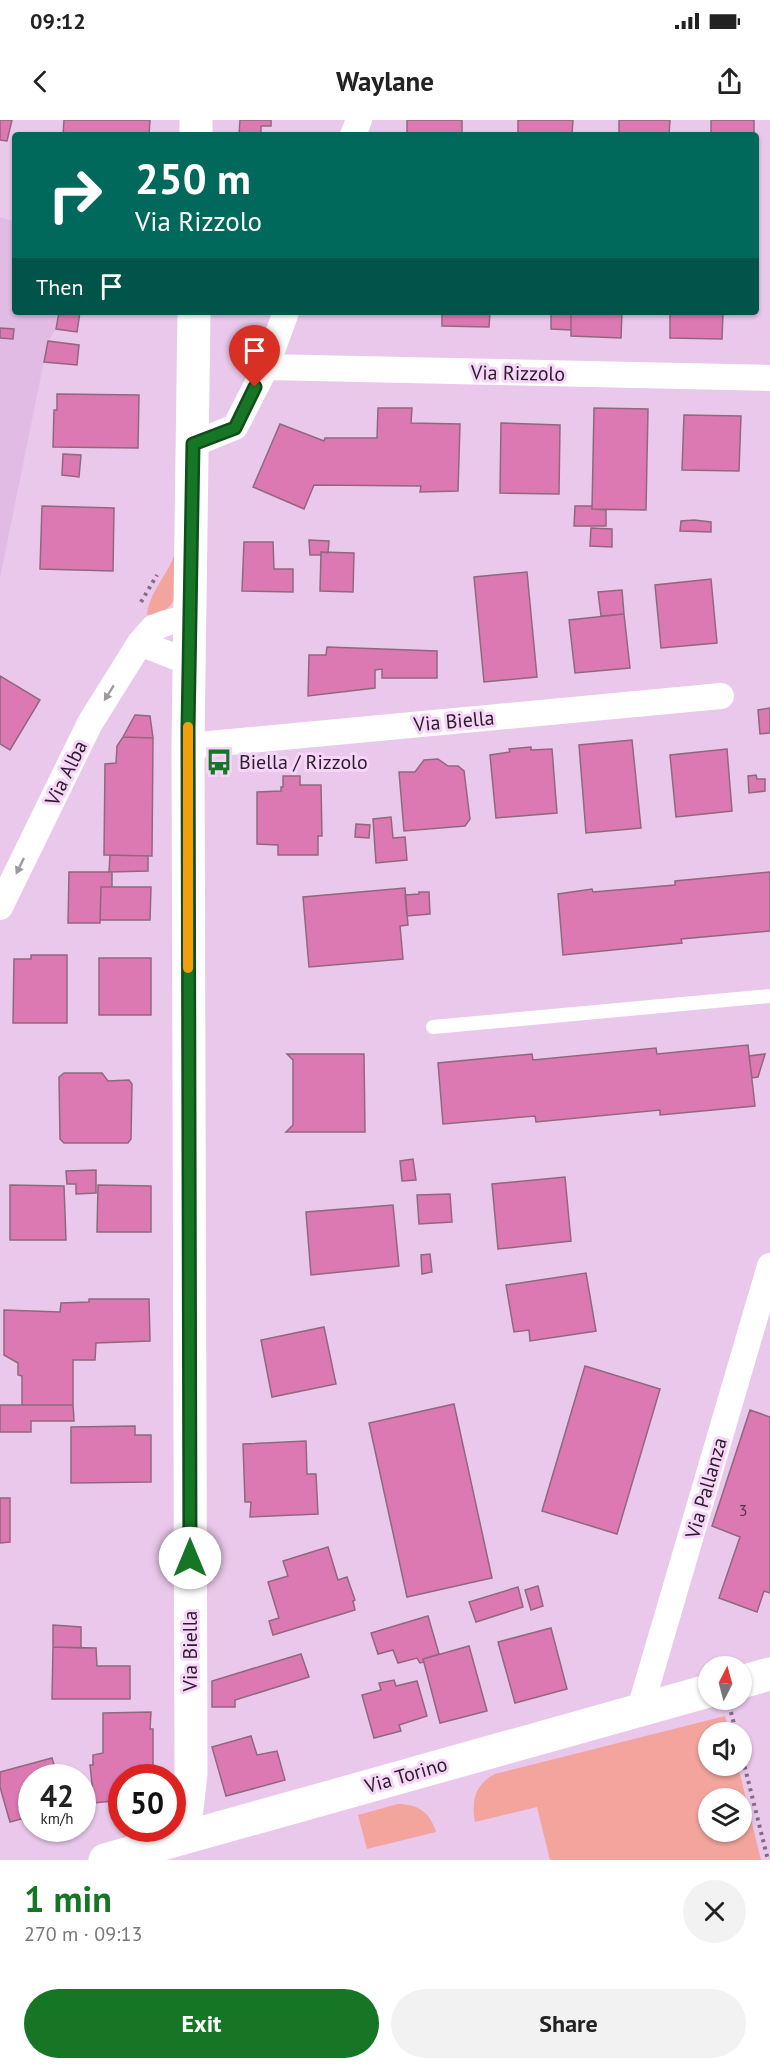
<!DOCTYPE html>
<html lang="en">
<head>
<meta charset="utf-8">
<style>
	body { margin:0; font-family:"PT Sans",sans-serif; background:#f2f2f2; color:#222; height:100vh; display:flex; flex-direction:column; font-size:22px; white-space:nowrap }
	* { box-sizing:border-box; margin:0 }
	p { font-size:20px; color:#767676 }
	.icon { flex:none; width:33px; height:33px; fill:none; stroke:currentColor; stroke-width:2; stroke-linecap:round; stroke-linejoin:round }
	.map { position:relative; height:1740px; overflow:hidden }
	.drawer { display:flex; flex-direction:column; background:#fff; flex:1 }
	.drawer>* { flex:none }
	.guide { position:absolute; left:12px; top:12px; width:747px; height:183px; border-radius:6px; box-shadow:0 2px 4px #0004; background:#00695c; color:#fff; overflow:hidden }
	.needle { width:39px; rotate:6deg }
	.buttons { position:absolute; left:698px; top:1536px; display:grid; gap:12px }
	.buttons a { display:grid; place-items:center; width:54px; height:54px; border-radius:50%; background:#fff; box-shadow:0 2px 4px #0004; font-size:30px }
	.speed { position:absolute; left:18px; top:1644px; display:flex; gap:12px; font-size:30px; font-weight:700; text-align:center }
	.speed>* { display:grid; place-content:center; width:78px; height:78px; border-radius:50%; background:#fff; box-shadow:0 2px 4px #0004; line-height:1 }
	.speed small { font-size:15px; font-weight:400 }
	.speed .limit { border:9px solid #d22; background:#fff; color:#111 }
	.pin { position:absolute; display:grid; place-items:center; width:51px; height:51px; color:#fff; margin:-62px -26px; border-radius:50% 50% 50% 0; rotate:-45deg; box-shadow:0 0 6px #0007 }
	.pin .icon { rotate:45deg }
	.me { position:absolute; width:66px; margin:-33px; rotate:0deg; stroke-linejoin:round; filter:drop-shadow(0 0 4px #0008) }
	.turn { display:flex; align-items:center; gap:21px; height:126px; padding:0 24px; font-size:27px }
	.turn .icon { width:78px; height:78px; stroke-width:2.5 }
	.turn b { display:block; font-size:42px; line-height:51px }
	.then { display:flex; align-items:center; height:57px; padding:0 24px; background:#0003; gap:12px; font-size:22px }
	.round { display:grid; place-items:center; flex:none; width:63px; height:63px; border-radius:32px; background:#f2f2f2 }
	.summary { display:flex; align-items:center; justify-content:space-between; height:102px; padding:0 24px }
	h1 { font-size:36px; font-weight:700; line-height:45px; color:#177626 }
	.action { display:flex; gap:12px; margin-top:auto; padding:12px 24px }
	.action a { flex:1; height:69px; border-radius:36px; background:#177626; color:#fff; font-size:24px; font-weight:700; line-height:69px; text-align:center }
	.action a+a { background:#f2f2f2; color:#222 }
	.status { display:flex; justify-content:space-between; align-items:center; height:42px; padding:0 30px; background:#fff; direction:ltr }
	.status svg { height:16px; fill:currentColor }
	header { display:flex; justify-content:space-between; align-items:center; height:78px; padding:0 24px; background:#fff; font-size:27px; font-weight:700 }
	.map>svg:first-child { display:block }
	.built { fill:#e2bbe4 }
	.green { fill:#f2a49d; fill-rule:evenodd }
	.building { fill:#dc79b3; stroke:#90687e; stroke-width:1.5 }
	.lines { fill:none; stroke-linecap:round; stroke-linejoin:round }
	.path { stroke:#826c83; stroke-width:4; stroke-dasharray:3 4.5; stroke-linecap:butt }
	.service { stroke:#fff; stroke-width:14 }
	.minor { stroke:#fff; stroke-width:26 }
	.secondary { stroke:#fff; stroke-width:33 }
	.oneway { fill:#9f999f }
	.route-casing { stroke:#0f4d19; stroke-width:15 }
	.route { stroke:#177626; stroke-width:10 }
	.slow { stroke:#f59e0b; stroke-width:10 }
	.labels { text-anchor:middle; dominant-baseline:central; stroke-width:6; stroke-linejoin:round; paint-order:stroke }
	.number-label { font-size:16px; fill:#56344c }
	.street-label { font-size:20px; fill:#2a1d2a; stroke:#f7d5f8 }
	.poi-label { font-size:20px; fill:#2a1d2a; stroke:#f7d5f8; text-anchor:start }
</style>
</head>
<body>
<div class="status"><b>09:12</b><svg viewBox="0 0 49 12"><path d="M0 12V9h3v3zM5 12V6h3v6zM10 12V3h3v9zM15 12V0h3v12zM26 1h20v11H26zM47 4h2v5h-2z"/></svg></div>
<header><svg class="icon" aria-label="back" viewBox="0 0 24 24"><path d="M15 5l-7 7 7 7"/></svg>Waylane<svg class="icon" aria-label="share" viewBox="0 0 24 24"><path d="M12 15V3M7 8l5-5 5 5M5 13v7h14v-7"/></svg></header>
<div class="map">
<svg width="770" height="1740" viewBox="0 0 770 1740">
	<rect width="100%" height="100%" fill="#eac8eb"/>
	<path class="built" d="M0 97 15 102V192H59L56 209 48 221 0 458Z"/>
	<path class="green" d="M174 436H179C177 463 182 494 147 495 149 473 166 457 174 436Z
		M725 1596 729 1612H708V1646H738L761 1740H550L537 1687 475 1702C471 1681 475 1664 495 1654ZM708 1678H741V1712H708Z
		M398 1684C419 1684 430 1693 436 1712L367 1729 358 1695Z"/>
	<path class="building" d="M0 0H12L7 21 0 20Z
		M64 0H150L149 15H63Z
		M240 0H271V6H261V14L239 15Z
		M407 0H462V15H407Z
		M518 0H573L572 15H518Z
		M619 0H670L669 15H619Z
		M711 0H754V15H711Z
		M59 192H80L77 212 56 209Z
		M442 192H490L489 207 442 206Z
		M551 192H571V210L551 209Z
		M571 192H622L621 218 571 216Z
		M670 192H723L722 219 670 218Z
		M0 208 14 209 13 219 0 218Z
		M48 221 79 225 77 245 44 242Z
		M57 274 139 275 138 328 53 327 54 290H57Z
		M378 288H412L411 303 460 304 458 371 420 372 421 366 314 365 304 389 253 367 280 304 324 321 325 318H377Z
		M594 288 648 289 646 390 592 389Z
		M684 295 741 296 739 351 682 350Z
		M501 303 560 305 559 374 500 373Z
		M63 334 81 335 79 357 62 355Z
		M42 386 114 388 113 451 40 449Z
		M575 386H592V389L606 390V406H574Z
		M694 400 711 402V412L680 411 681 401Z
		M591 408 612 409V427L590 426Z
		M309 420 329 421 328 433 321 432V435H310Z
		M244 422H273L274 449H293V472L242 471Z
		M321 432 354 433 353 472 320 471Z
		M527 452 537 557 484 562 474 457Z
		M711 459 717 523 661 528 655 465Z
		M622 470 624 494 601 496 598 472Z
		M624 494 630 548 575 553 569 500Z
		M327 527 437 531V558H382V549L375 550V568L308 576 309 535H326Z
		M0 556 40 580 10 630 0 624Z
		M770 588V613L760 614 758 590Z
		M135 595 150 596 153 618 123 617Z
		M123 617 153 618 152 736 104 735 105 644 116 643 117 626Z
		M632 620 641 708 586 713 579 625Z
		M531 627V630L552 629 557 693 496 698 490 635 510 632 509 629Z
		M727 629 732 691 676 697 670 635Z
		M438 639 448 646H458L464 651 470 699 465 706 404 711 399 652H415L424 640Z
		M756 655 757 659H765V671L749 673 748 656Z
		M283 656H300V665H321L322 716H318V735H278V725L257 724V672L281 671V667H283Z
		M391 697 393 718 405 717 407 740 376 743 373 699Z
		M356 704 370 705 369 718 355 717Z
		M110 735 148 736V751L109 752Z
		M69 752H112V767H101L100 803H68Z
		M770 752V811L681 819 682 823 563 835 558 774 592 769 593 772 675 765V761Z
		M101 767H151L150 800H100Z
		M405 768 408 805 400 806 403 839 309 847 303 777Z
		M419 772H429L430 794 407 796 405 775 419 774Z
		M31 835H67V903H13L14 839H31Z
		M99 838H151V895H99Z
		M748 925 755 986 660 995V990L536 1002 535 996 443 1004 438 943 532 934 533 940 656 928 657 934Z
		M287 934H364L365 1012H286L293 1005V940Z
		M765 934 758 957 752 958 749 936Z
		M64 953H102L108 961 129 960 132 964 131 1019 128 1023H64L60 1019 59 957Z
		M413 1039 416 1060 402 1061 400 1041Z
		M96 1050V1073L76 1074V1064H67L66 1051Z
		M565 1057 571 1121 498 1129 492 1064Z
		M10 1065 64 1066 66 1120H10Z
		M98 1065 151 1066V1112H97Z
		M450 1074 452 1102 419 1104 417 1075Z
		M393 1085 399 1146 311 1155 306 1092Z
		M430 1134 432 1152 422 1154 421 1135Z
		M586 1153 596 1211 530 1221 529 1210 514 1212 506 1165Z
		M89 1179H149L150 1221 96 1223 95 1240H73V1285H22V1256L18 1255V1243L4 1235V1190L60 1192 61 1183 89 1182Z
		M324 1207 336 1264 272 1277 261 1220Z
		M585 1246 660 1269 617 1414 542 1391Z
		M454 1284 492 1458 407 1477 369 1303Z
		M0 1285H73L74 1301H31V1312H0Z
		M750 1290 770 1297V1473L764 1471 757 1492 719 1478 740 1417 712 1406Z
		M135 1306V1315H151V1362L71 1363V1307Z
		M306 1321 307 1354H316L318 1394 250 1397 251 1382H245L243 1324Z
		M0 1378H10V1422L0 1423Z
		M328 1427 338 1460 347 1457 355 1480 353 1481 355 1490 273 1515 269 1501 279 1498 268 1462 288 1456 283 1441Z
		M538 1466 543 1486 531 1490 525 1470Z
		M518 1467 523 1487 476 1502 469 1482Z
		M428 1496 439 1534 423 1539 424 1542 420 1543 417 1538 398 1543 393 1530 378 1534 371 1513Z
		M53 1505 81 1507V1528L53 1527Z
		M551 1508 567 1569 515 1583 498 1522Z
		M469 1526 487 1591 440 1603 423 1539Z
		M53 1527 96 1528 97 1546H130V1579H52Z
		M301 1534 309 1557 235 1580V1587H212V1561Z
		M394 1560 396 1566 417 1561 427 1596 399 1605 401 1611 374 1618 362 1575 381 1570 379 1563Z
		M151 1592 150 1609H153V1658H122V1680L94 1683 90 1645H93V1635L103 1633V1593Z
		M251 1616 257 1635 277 1631 285 1660 226 1676 212 1627Z
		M52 1638 58 1658H32V1696L10 1702 0 1667V1652Z"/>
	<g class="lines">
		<path class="path" d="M141 482 157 455
			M731 1592 736 1612
			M741 1632 768 1740"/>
		<path class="service" d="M433 907 770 876"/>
		<path class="minor" d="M353 15 359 0
			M266 247 770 258
			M193 324 235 307 266 247 286 192
			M140 523 188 542
			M188 626 721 576
			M0 787 90 603 140 523 153 508 166 503 189 497
			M640 1589 770 1146"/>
		<path class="secondary" d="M196 15V0
			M741 1562 770 1554
			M184 1716 191 1653 188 626 194 192
			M105 1740 708 1571"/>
	</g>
	<defs><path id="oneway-solid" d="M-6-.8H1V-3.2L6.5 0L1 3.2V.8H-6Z" transform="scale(1.5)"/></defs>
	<g class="oneway">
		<use href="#oneway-solid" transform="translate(109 573) rotate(122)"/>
		<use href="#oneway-solid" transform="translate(20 746) rotate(116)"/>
	</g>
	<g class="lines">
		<g class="route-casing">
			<path id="route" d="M190 1438 188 608 193 324 235 308 255 267"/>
		</g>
		<use href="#route" class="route"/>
		<path class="slow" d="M188 607V848"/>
	</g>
	<defs>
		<g id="bus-bare" transform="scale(2.07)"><path d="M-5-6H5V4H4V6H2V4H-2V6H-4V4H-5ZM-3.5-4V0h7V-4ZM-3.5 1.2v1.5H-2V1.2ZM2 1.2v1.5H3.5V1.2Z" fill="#177626" stroke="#f7d5f8" stroke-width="2.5" paint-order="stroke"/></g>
	</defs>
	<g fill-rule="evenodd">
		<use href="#bus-bare" x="219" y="642"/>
	</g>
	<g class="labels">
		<g class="number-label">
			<text x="743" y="1390">3</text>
		</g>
		<g class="street-label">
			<text transform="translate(518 253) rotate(1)">Via Rizzolo</text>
			<text transform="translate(454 601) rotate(-5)">Via Biella</text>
			<text transform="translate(66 653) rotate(-64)">Via Alba</text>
			<text transform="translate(706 1368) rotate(-74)">Via Pallanza</text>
			<text transform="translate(190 1531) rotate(-90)">Via Biella</text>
			<text transform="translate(406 1655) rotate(-16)">Via Torino</text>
		</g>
		<g class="poi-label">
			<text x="239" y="642">Biella / Rizzolo</text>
		</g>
	</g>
</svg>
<div class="buttons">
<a><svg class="needle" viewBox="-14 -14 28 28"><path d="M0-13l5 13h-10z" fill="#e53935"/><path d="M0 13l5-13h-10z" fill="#767676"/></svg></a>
<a><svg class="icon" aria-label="sound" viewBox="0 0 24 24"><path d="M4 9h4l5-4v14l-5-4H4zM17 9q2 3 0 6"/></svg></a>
<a><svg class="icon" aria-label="layers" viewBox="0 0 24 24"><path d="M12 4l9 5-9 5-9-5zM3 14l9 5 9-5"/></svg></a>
</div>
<div class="speed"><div>42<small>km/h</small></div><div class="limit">50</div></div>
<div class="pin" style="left:255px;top:267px;background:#d93025"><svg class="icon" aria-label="arrive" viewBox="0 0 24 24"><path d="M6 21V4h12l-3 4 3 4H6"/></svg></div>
<svg class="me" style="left:190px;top:1438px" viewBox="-20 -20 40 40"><circle r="19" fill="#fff"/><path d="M0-13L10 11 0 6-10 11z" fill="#177626"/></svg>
<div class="guide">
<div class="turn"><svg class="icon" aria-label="right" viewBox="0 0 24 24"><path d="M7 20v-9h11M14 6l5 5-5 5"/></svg><div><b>250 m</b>Via Rizzolo</div></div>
<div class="then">Then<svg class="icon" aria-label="arrive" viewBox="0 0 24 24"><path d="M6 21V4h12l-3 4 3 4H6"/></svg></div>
</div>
</div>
<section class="drawer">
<div class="summary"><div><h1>1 min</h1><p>270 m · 09:13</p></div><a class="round"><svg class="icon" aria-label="close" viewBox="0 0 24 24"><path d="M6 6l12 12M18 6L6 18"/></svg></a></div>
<div class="action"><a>Exit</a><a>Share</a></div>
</section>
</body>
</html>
